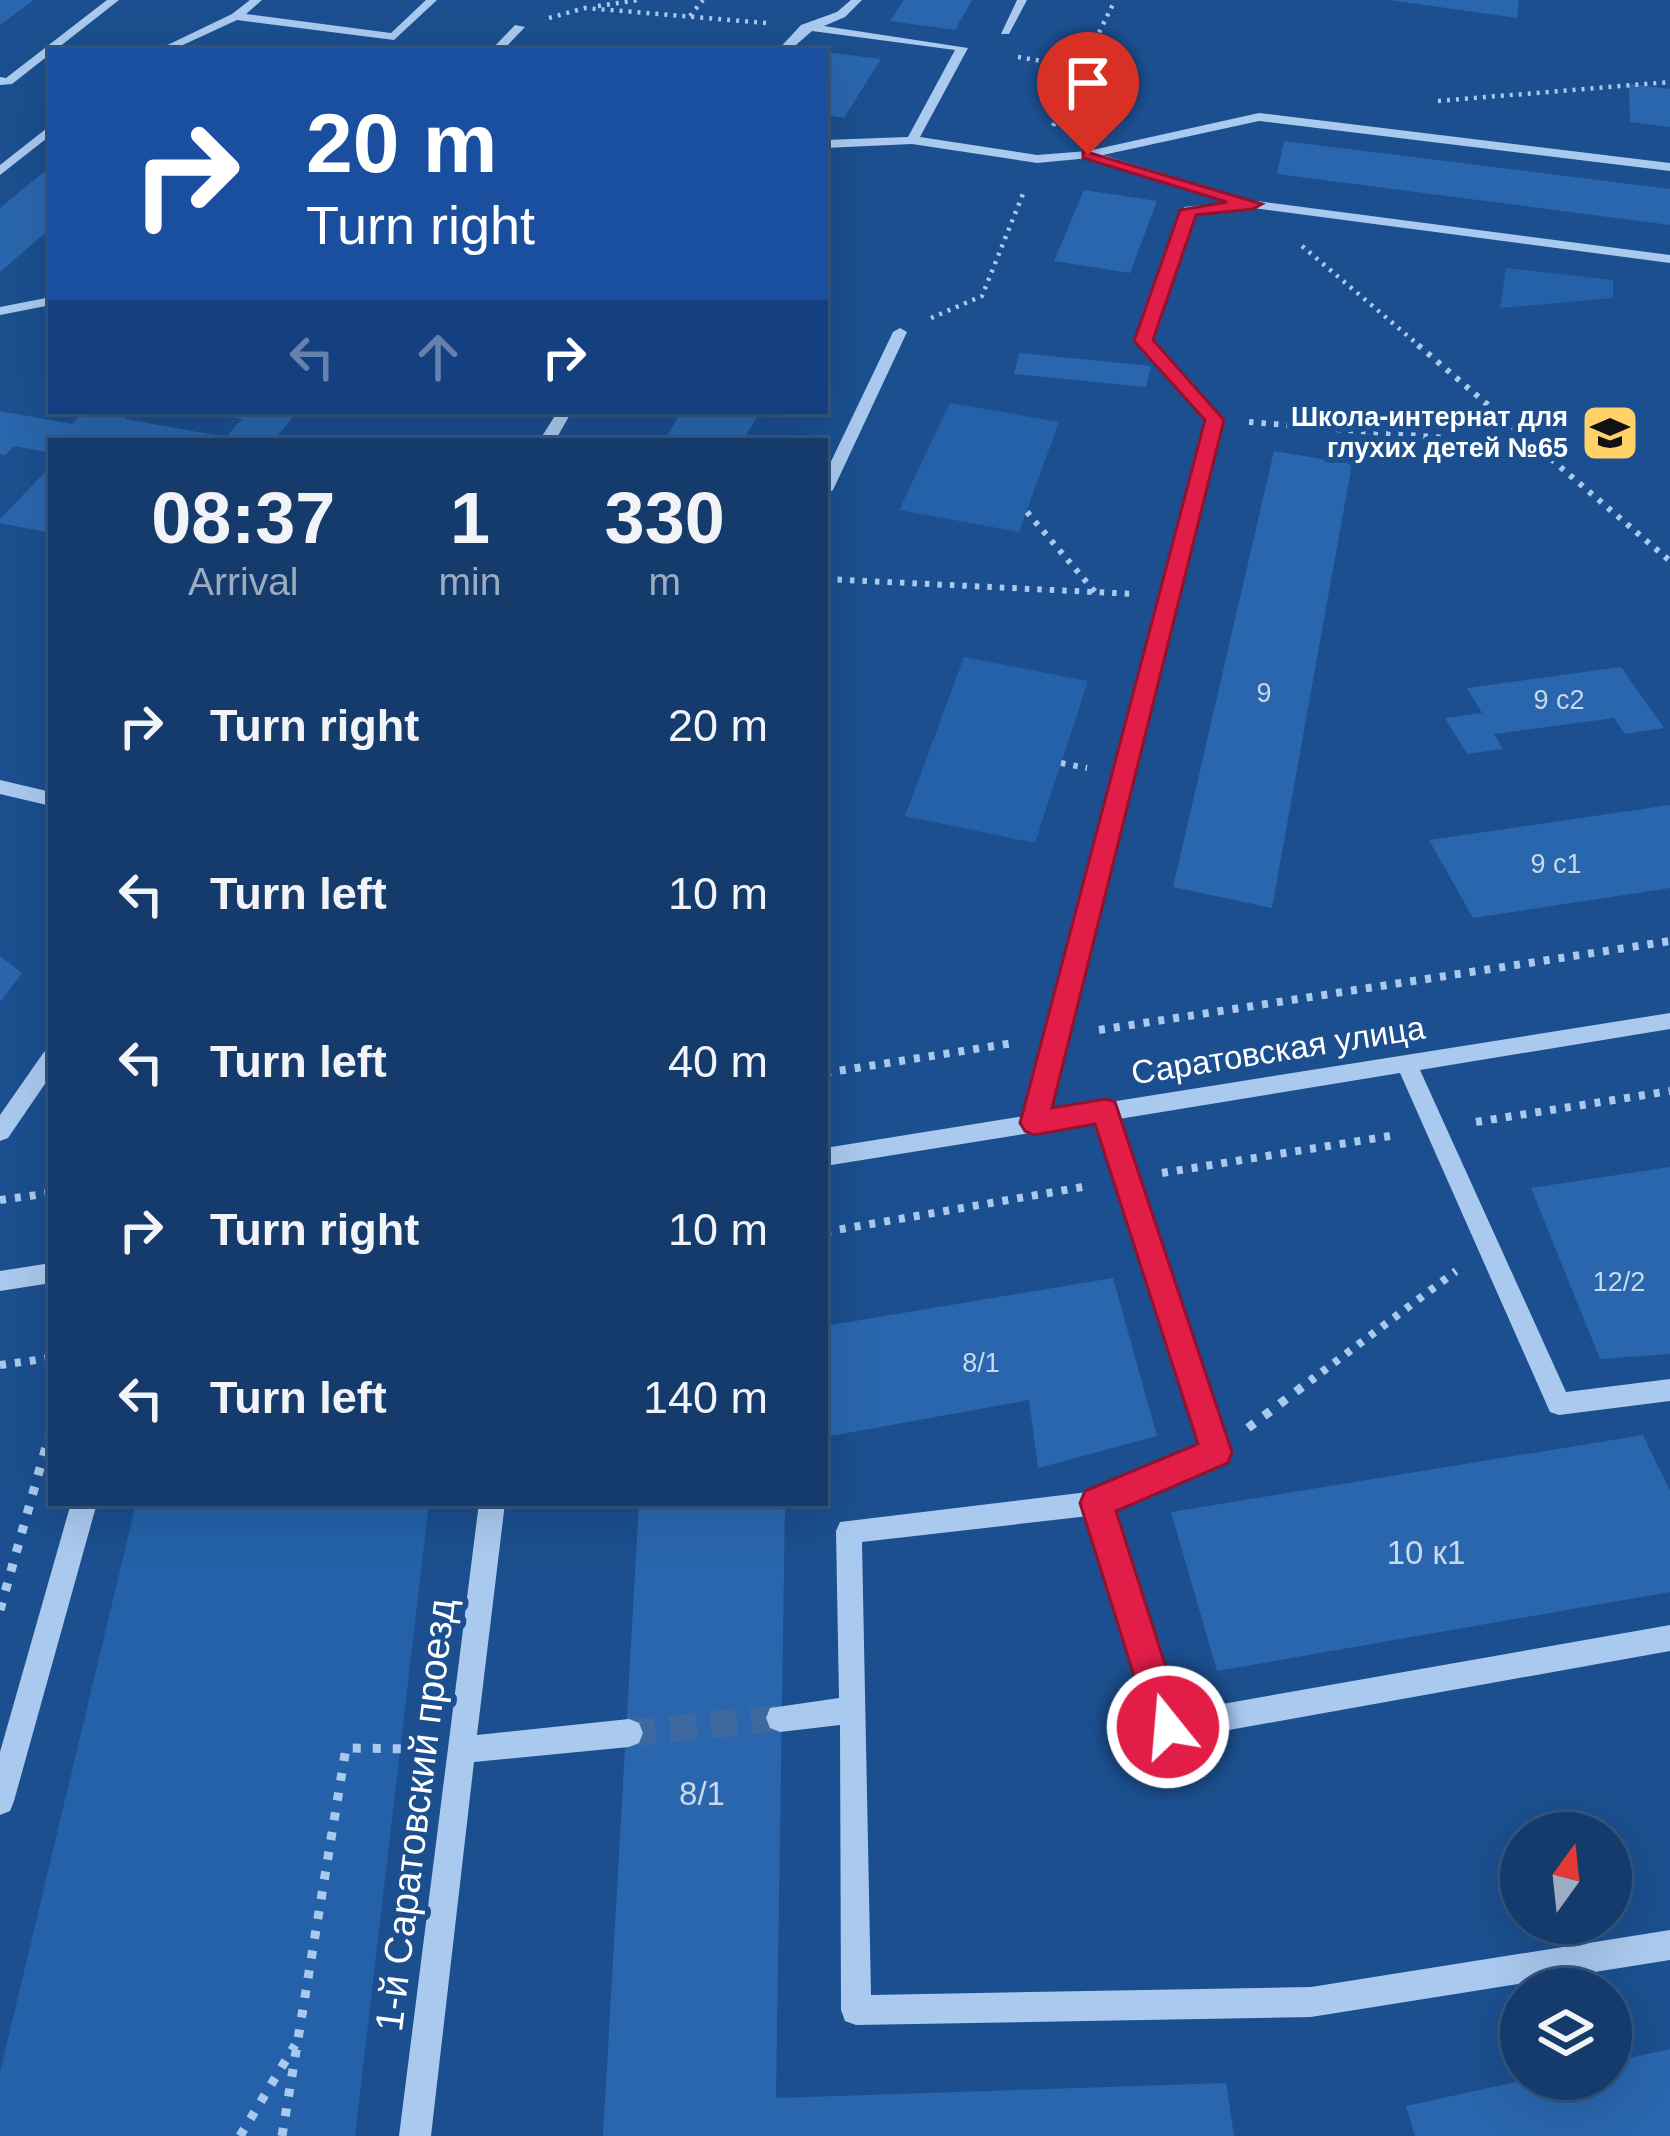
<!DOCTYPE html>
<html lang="en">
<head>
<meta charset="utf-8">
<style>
	body { margin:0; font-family:Arial,sans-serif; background:#1d4271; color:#f1f3f6; height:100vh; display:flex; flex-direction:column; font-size:45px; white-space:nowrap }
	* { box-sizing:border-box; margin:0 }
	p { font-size:39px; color:#9dadc1 }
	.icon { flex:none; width:66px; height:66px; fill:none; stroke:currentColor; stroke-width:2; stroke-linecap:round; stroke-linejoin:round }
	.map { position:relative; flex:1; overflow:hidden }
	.details { position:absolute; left:48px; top:438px; width:780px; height:1068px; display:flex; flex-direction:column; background:#143b6b; border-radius:0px; box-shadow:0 12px 48px #0002,0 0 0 3px #33557e }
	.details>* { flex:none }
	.top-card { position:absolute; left:48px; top:48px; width:780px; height:366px; border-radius:0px; box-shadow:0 12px 48px #0002,0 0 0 3px #33557e; background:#1a4fa0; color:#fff; overflow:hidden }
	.needle { width:78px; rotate:15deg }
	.tools { position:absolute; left:1500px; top:1812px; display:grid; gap:24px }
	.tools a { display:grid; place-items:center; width:132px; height:132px; border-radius:50%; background:#143b6b; box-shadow:0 12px 48px #0002,0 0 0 3px #33557e; font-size:60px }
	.pin { position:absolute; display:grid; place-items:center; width:102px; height:102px; color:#fff; margin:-123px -51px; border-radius:50% 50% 50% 0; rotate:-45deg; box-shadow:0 0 12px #0007 }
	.pin .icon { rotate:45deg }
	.me { position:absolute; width:132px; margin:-66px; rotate:343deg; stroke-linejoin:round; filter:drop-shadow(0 0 9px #0008) }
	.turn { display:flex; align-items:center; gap:42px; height:252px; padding:0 60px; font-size:54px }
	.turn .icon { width:156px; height:156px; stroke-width:2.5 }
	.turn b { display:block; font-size:84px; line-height:102px }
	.lanes { display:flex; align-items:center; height:114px; padding:0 60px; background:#0003; justify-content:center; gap:60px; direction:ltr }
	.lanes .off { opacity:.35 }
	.eta { display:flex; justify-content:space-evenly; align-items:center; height:204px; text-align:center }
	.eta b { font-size:72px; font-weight:800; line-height:84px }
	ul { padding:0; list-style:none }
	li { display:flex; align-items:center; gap:36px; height:168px; padding:0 60px }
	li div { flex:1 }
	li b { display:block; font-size:45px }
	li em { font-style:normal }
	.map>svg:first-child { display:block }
	.green { fill:#2461a8 }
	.building { fill:#2a66ad }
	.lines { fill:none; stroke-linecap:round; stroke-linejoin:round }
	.minor-tunnel { stroke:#3d69a0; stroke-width:27; stroke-dasharray:27 14; stroke-linecap:butt }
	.path-far3 { stroke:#a9c9ee; stroke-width:4.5; stroke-dasharray:3 6; stroke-linecap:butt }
	.path-far2 { stroke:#a9c9ee; stroke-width:6; stroke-dasharray:4.5 8; stroke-linecap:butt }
	.path-far1 { stroke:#a9c9ee; stroke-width:8; stroke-dasharray:6 9; stroke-linecap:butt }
	.path { stroke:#a9c9ee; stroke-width:9; stroke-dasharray:8 12; stroke-linecap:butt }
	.minor { fill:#a9c9ee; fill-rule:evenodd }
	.route { fill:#e11d48; stroke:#92132f; stroke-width:3 }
	.labels { text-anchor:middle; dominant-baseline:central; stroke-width:12; stroke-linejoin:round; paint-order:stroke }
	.far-poi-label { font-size:27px; font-weight:bold; fill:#fff; stroke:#1b4f8f; text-anchor:end }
	.number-label { font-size:27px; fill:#cad9ea }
	.street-label { font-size:33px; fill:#fff; stroke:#1b4f8f }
	.near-number-label { font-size:33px; fill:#cad9ea }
	.near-street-label { font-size:39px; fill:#fff; stroke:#1b4f8f }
</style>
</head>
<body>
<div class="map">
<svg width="1670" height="2136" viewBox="0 0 1670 2136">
	<rect width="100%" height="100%" fill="#1b4f8f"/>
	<path class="green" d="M1506 268 1613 280V298L1500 308Z
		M950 403 1059 422 1019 532 899 510Z
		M964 657 1088 681 1035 843 905 816Z
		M136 1503H429L355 2136H0V2072Z"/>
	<path class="building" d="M0 0H34L0 25Z
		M904 0H972L955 30 890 21Z
		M1389 0H1519L1517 18Z
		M825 52 881 59 844 118 825 115Z
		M1629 84 1670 89V127L1630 122Z
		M1284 141 1670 189V225L1277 174Z
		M51 166V228L0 272V208Z
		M1084 190 1157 201 1130 273 1054 261Z
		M1019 353 1151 366 1146 387 1014 374Z
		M0 411 72 424 84 411H132L124 419 226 437 242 419 229 417 234 411H298L273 441H51V453L14 446 5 455 0 454Z
		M682 411H760L743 441H664Z
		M1274 451 1352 464 1272 908 1173 887Z
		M51 466V533L0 523V519Z
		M1621 667 1664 728 1625 734 1614 718 1494 734 1503 749 1467 754 1445 718 1482 713 1467 688Z
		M1670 805V888L1473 918 1429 840Z
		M0 956 22 973 0 1002Z
		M1670 1167V1354L1600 1359 1531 1188Z
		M1113 1278 1157 1436 1038 1468 1029 1400 825 1437V1326Z
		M1643 1435 1670 1491V1592L1217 1671 1171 1512Z
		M639 1503H785L776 2098 1226 2083 1234 2136H603Z
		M1670 2049V2136H1415L1406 2106 1530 2079H1611V2062Z"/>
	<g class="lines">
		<path class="minor-tunnel" d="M629 1733 780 1718"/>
		<path class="path-far3" d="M598 6 638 0
			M690 16 703 0
			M549 18 585 8 766 23
			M1018 57 1082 68
			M1438 101 1670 82
			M1071 121 1063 106 1115 0
			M1053 126 1063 106
			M1302 246 1422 348
			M931 318 982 296 1025 189"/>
		<path class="path-far2" d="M1418 345 1670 561
			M1249 422 1533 445
			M1027 512 1095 592
			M825 579 1135 594
			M1061 763 1087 768"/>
		<path class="path-far1" d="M1099 1030 1670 941
			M825 1073 1013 1043
			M1476 1122 1670 1091
			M1162 1173 1396 1135
			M0 1200 51 1193
			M825 1232 1088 1186
			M0 1365 51 1358
			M1310 1381 1456 1271"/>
		<path class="path" d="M1248 1428 1314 1378
			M0 1610 51 1429
			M240 2136 295 2045
			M282 2136 346 1748 419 1749"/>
		<path class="minor" d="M107 0H119L12 84 0 85V77L6 78Z
			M250 0H262L246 14 391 33 426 0H437L394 40 237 20 170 51H155L232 14Z
			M851 0H862L845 17 824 26 968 48 920 137 1037 155 1088 151 1259 113 1670 163V171L1259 121 1103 155 1249 200 1670 255V263L1253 208 1194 213 1150 340 1222 420 1047 1112 1670 1013V1029L1420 1070 1566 1392 1670 1379V1401L1559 1415 1550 1412 1400 1073 1119 1119 1135 1180 1228 1452 1225 1460 1112 1509 1177 1712 1670 1625V1651L1168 1741 1158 1737 1154 1727 1089 1516 862 1542 871 1995 1311 1987 1670 1930V1960L1311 2017 856 2025 845 2021 841 2010 840 1725 780 1732 770 1728 766 1718 770 1708 839 1698 836 1531 840 1522 1096 1491 1202 1446 1113 1180 1098 1122 825 1166V1148L1025 1116 1207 421 1136 341 1184 207 1233 202 1090 158 1037 163 912 144 825 148V140L908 137 955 50 812 31 789 51H777L801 25 837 12Z
			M1017 0H1027L1009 34H1001Z
			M515 25 525 27 502 51H490Z
			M51 125V135L0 175V165Z
			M51 297V305L0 315V307Z
			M900 328 907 332 833 490 825 495V474L893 332Z
			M558 411H572L555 441H539Z
			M0 780 51 792V806L0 794Z
			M51 1049V1075L8 1138 0 1141V1115L44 1052Z
			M51 1263V1283L0 1291V1271Z
			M71 1503H97L14 1801 10 1811 0 1815V1752Z
			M479 1503H505L477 1735 629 1719 639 1723 643 1733 639 1743 629 1747 474 1762 431 2136H399Z"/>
	</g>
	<path class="route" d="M1083 151 1262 204 1253 209 1196 215 1153 340 1224 420 1052 1108 1106 1099 1115 1102 1232 1452 1228 1463 1116 1511 1185 1727 1180 1740 1168 1745 1155 1740 1150 1727 1080 1503 1085 1491 1198 1444 1095 1124 1034 1135 1025 1131 1020 1123 1205 420 1134 341 1180 210 1227 202 1083 158Z"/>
	<defs>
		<g id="school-square" transform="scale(3)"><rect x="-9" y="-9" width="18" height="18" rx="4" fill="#ffd166" stroke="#1b4f8f"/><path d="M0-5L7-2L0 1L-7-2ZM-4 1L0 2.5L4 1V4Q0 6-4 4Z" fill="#111"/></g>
	</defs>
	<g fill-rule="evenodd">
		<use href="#school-square" x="1610" y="433"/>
	</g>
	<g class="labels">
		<g class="far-poi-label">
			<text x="1568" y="417">Школа-интернат для<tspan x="1568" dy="31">глухих детей №65</tspan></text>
		</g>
		<g class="number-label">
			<text x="1264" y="693">9</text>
			<text x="1559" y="700">9 с2</text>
			<text x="1556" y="864">9 с1</text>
			<text x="1619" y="1282">12/2</text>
			<text x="981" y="1363">8/1</text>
		</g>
		<g class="street-label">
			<text transform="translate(1278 1050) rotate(-9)">Саратовская улица</text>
		</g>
		<g class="near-number-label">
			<text x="1426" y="1552">10 к1</text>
			<text x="702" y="1793">8/1</text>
		</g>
		<g class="near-street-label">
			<text transform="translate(415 1815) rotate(-83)">1-й Саратовский проезд</text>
		</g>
	</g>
</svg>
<div class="tools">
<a><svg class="needle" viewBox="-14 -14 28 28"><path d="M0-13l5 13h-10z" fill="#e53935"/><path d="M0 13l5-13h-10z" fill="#9dadc1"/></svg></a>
<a><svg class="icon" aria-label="layers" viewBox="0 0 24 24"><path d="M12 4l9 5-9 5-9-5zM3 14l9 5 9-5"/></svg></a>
</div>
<div class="pin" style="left:1088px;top:155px;background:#d93025"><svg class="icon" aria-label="arrive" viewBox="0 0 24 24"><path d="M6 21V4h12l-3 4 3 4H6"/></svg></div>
<svg class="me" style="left:1168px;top:1727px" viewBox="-20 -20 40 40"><circle r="17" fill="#e11d48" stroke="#fff" stroke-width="3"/><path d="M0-11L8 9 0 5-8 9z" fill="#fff"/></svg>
<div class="top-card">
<div class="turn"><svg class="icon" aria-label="right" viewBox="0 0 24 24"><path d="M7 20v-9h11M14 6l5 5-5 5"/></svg><div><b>20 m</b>Turn right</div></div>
<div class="lanes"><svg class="icon off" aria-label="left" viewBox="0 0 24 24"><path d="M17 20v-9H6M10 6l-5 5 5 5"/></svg><svg class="icon off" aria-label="ahead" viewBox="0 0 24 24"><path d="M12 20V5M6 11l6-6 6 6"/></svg><svg class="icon" aria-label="right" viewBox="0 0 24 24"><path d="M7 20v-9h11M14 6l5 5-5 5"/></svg></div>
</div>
<section class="details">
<div class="eta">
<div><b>08:37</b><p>Arrival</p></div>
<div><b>1</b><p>min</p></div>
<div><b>330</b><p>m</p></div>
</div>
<ul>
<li><svg class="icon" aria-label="right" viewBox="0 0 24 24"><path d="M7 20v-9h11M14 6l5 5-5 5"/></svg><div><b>Turn right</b></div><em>20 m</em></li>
<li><svg class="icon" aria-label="left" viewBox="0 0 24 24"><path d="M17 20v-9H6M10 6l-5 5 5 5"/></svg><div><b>Turn left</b></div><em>10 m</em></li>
<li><svg class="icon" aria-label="left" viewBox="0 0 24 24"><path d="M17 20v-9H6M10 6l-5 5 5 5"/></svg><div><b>Turn left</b></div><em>40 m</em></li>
<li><svg class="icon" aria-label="right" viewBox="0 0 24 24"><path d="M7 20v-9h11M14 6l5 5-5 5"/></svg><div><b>Turn right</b></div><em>10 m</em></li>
<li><svg class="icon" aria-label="left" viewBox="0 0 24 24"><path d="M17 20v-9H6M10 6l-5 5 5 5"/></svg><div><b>Turn left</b></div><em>140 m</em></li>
</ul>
</section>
</div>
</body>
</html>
